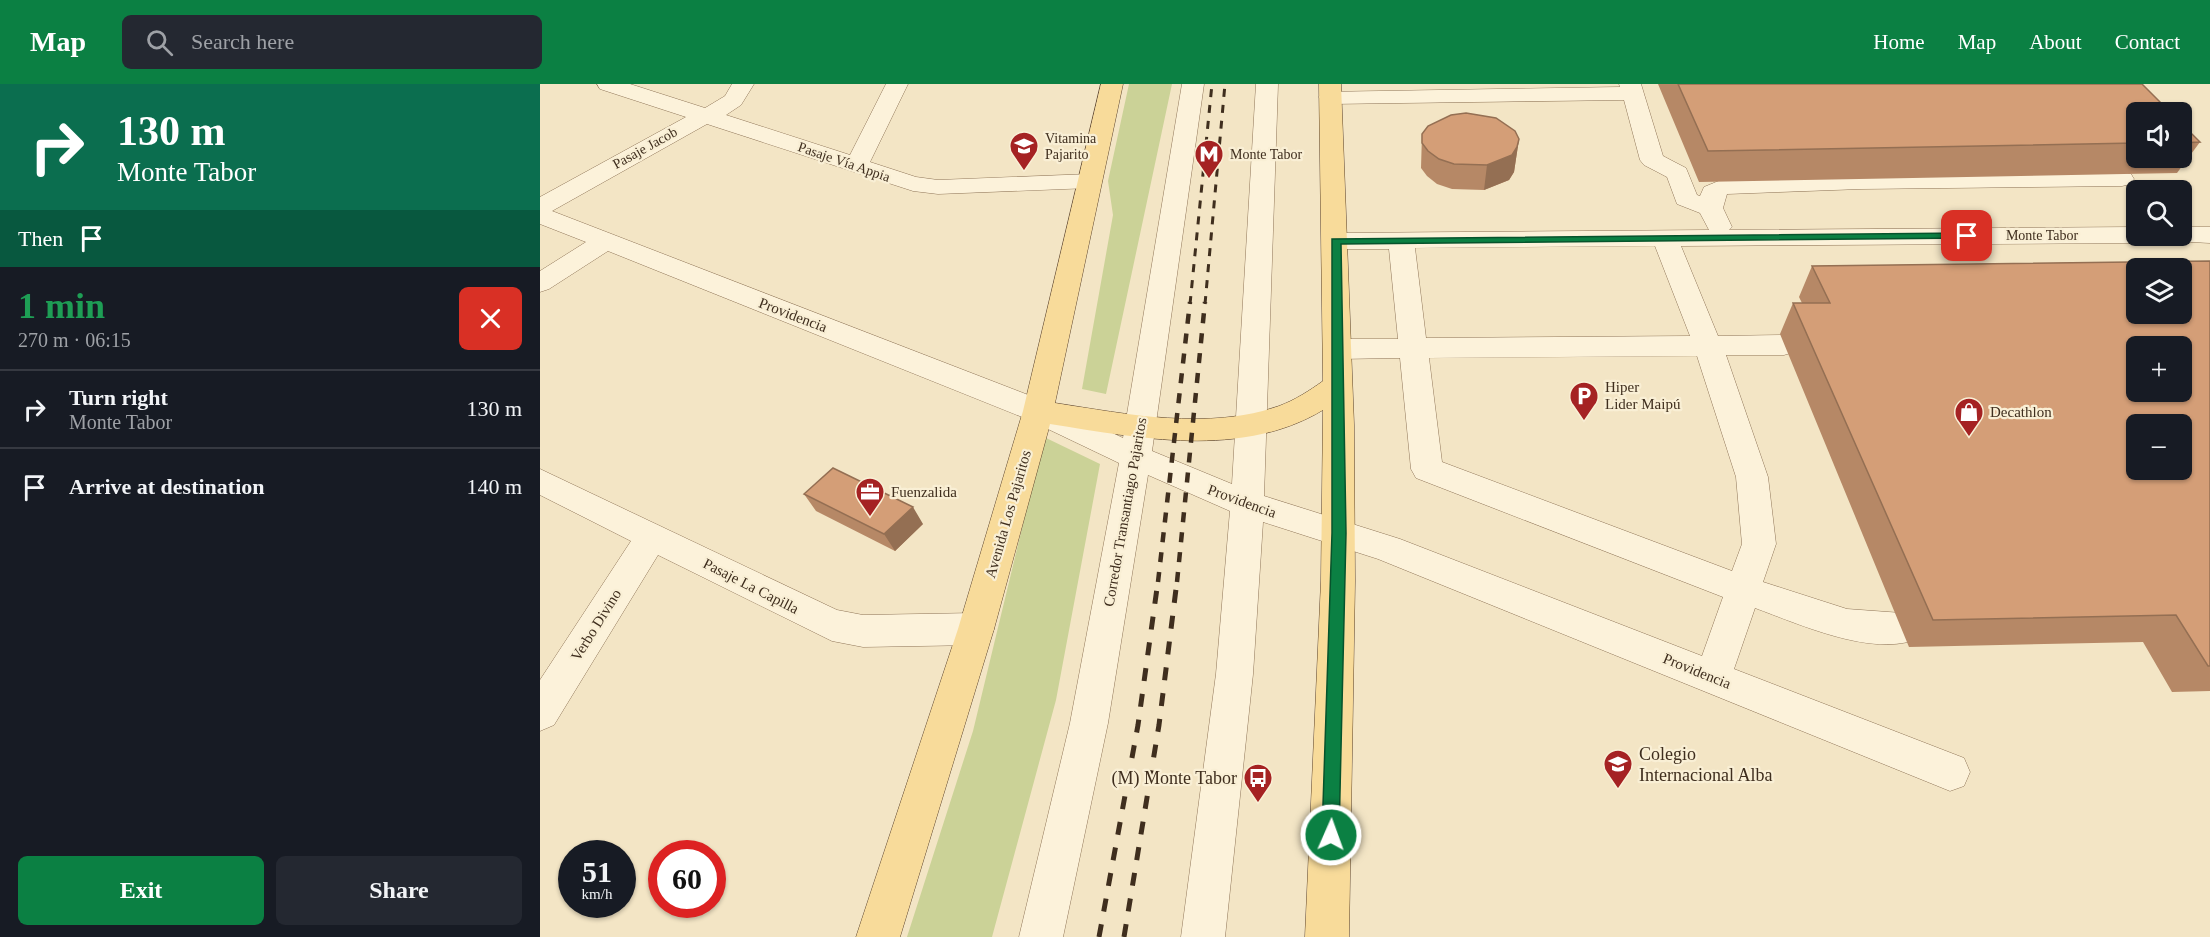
<!DOCTYPE html>
<html lang="en">
<head>
<meta charset="utf-8">
<style>
	body { margin:0; font-family:"Times New Roman",serif; background:#242831; color:#f1f3f6; height:100vh; display:flex; flex-direction:column; font-size:22px; white-space:nowrap }
	* { box-sizing:border-box; margin:0 }
	p { font-size:20px; color:#9ea1a6 }
	.icon { flex:none; width:33px; height:33px; fill:none; stroke:currentColor; stroke-width:2; stroke-linecap:round; stroke-linejoin:round }
	.map { position:relative; flex:1; overflow:hidden }
	.side { display:flex; flex-direction:column; background:#171b24; width:540px }
	.side>* { flex:none }
	.top-card { background:#0b6e4f; color:#fff; overflow:hidden }
	.tools { position:absolute; left:1586px; top:18px; display:grid; gap:12px }
	.tools a { display:grid; place-items:center; width:66px; height:66px; border-radius:9px; background:#171b24; box-shadow:0 2px 4px #0004; font-size:30px }
	.speed { position:absolute; left:18px; top:756px; display:flex; gap:12px; font-size:30px; font-weight:700; text-align:center }
	.speed>* { display:grid; place-content:center; width:78px; height:78px; border-radius:50%; background:#171b24; box-shadow:0 2px 4px #0004; line-height:1 }
	.speed small { font-size:15px; font-weight:400 }
	.speed .limit { border:9px solid #d22; background:#fff; color:#111 }
	.pin { position:absolute; display:grid; place-items:center; width:51px; height:51px; color:#fff; margin:-26px; border-radius:12px; box-shadow:0 3px 9px #0006 }
	.me { position:absolute; width:66px; margin:-33px; rotate:2deg; stroke-linejoin:round; filter:drop-shadow(0 0 4px #0008) }
	.turn { display:flex; align-items:center; gap:21px; height:126px; padding:0 18px; font-size:27px }
	.turn .icon { width:78px; height:78px; stroke-width:2.5 }
	.turn b { display:block; font-size:42px; line-height:51px }
	.then { display:flex; align-items:center; height:57px; padding:0 18px; background:#0003; gap:12px; font-size:22px }
	.round { display:grid; place-items:center; flex:none; width:63px; height:63px; border-radius:9px; background:#242831 }
	.head { display:flex; align-items:center; justify-content:space-between; height:102px; padding:0 18px }
	h1 { font-size:36px; font-weight:600; line-height:45px; color:#1e9e55 }
	.action { display:flex; gap:12px; margin-top:auto; padding:12px 18px }
	.action a { flex:1; height:69px; border-radius:9px; background:#0b8043; color:#fff; font-size:24px; font-weight:600; line-height:69px; text-align:center }
	.action a+a { background:#242831; color:#f1f3f6 }
	ul { padding:0; list-style:none }
	li { display:flex; align-items:center; gap:18px; height:78px; padding:0 18px; border-top:2px solid #363941 }
	li div { flex:1 }
	li b { display:block; font-size:22px }
	li em { font-style:normal }
	header { display:flex; align-items:center; gap:36px; box-sizing:border-box; height:84px; padding:0 30px; background:#0b8043; color:#fff }
	header strong { font-size:28px }
	nav { display:flex; gap:33px; margin-inline-start:auto; font-size:21px }
	.search { width:420px; height:54px; background:#242831; display:flex; align-items:center; gap:15px; box-sizing:border-box; padding:0 21px; border-radius:9px; color:#9ea1a6; font-size:22px }
	main { display:flex; flex:1; min-height:0 }
	.map>svg:first-child { display:block }
	.green { fill:#cbd297 }
	.lines { fill:none; stroke-linecap:round; stroke-linejoin:round }
	.minor-casing { stroke:#907659; stroke-width:1 }
	.major-casing { stroke:#5d442d; stroke-width:1 }
	.minor { fill:#fcf2da; fill-rule:evenodd }
	.major { fill:#f8db9a; fill-rule:evenodd }
	.rail-far2 { stroke:#3f2e1e; stroke-width:3; stroke-dasharray:8 8; stroke-linecap:butt }
	.rail-far1 { stroke:#3f2e1e; stroke-width:4.5; stroke-dasharray:10 10; stroke-linecap:butt }
	.rail { stroke:#3f2e1e; stroke-width:5; stroke-dasharray:13 13; stroke-linecap:butt }
	.wall { fill:#b68866 }
	.shaded-wall { fill:#946f53 }
	.building { fill:#d49e77; stroke:#946f53; stroke-width:1.5; fill-rule:evenodd }
	.route { fill:#0b8043; stroke:#07532c; stroke-width:1.5 }
	.labels { text-anchor:middle; dominant-baseline:central; stroke-width:4.5; stroke-linejoin:round; paint-order:stroke }
	.far-poi-label { font-size:14px; fill:#3f2e1e; stroke:#f9efd5; text-anchor:start }
	.far-street-label { font-size:14px; fill:#3f2e1e; stroke:#f9efd5 }
	.street-label { font-size:15px; fill:#3f2e1e; stroke:#f9efd5 }
	.poi-label { font-size:15px; fill:#3f2e1e; stroke:#f9efd5; text-anchor:start }
	.near-poi-label { font-size:18px; fill:#3f2e1e; stroke:#f9efd5; text-anchor:start }
</style>
</head>
<body>
<header>
<strong>Map</strong>
<div class="search"><svg class="icon" aria-label="search" viewBox="0 0 24 24"><circle cx="10" cy="10" r="6"/><path d="M15 15l6 6"/></svg>Search here</div>
<nav><a>Home</a><a>Map</a><a>About</a><a>Contact</a></nav>
</header>
<main>
<section class="side">
<div class="top-card">
<div class="turn"><svg class="icon" aria-label="right" viewBox="0 0 24 24"><path d="M7 20v-9h11M14 6l5 5-5 5"/></svg><div><b>130 m</b>Monte Tabor</div></div>
<div class="then">Then<svg class="icon" aria-label="arrive" viewBox="0 0 24 24"><path d="M6 21V4h12l-3 4 3 4H6"/></svg></div>
</div>
<div class="head"><div><h1>1 min</h1><p>270 m · 06:15</p></div><a class="round" style="background:#d93025;color:#fff"><svg class="icon" aria-label="close" viewBox="0 0 24 24"><path d="M6 6l12 12M18 6L6 18"/></svg></a></div>
<ul>
<li><svg class="icon" aria-label="right" viewBox="0 0 24 24"><path d="M7 20v-9h11M14 6l5 5-5 5"/></svg><div><b>Turn right</b><p>Monte Tabor</p></div><em>130 m</em></li>
<li><svg class="icon" aria-label="arrive" viewBox="0 0 24 24"><path d="M6 21V4h12l-3 4 3 4H6"/></svg><div><b>Arrive at destination</b></div><em>140 m</em></li>
</ul>
<div class="action"><a>Exit</a><a>Share</a></div>
</section>
<div class="map">
<svg width="1670" height="853" viewBox="0 0 1670 853">
	<rect width="100%" height="100%" fill="#f3e5c5"/>
	<path class="green" d="M589 0H632L566 310 542 305 573 131 568 97Z
		M504 353 560 380 516 616 452 853H367L433 647Z"/>
	<g class="lines">
		<g class="minor-casing">
			<path id="minor" d="M57 0H90L165 24 185 12 192 0H214L201 21 186 31 310 71 346 0H368L330 78 376 93 398 96 550 90 559 92 562 97 559 102 550 104 398 110 373 107 167 40 12 127 509 319 583 354 642 0H664L612 367 692 400 716 0H738L724 412 860 455 1162 572 1183 513 876 394 871 385 860 274 797 275 787 272 783 265 787 258 797 255H858L849 165H796L787 163 783 157 787 151 796 149 1169 146 1160 129 1137 120 1127 93 1104 81 1100 76 1084 16 790 20 782 18 779 13 782 8 1080 3 1079 0H1101L1123 72 1146 84 1157 111 1160 112 1164 103 1181 96 1321 91 1582 88 1591 90 1594 95 1591 100 1582 102 1321 105 1187 110 1183 124 1192 143 1189 146 1596 143V152H1608L1605 157 1596 159 1141 162 1178 252 1244 251 1254 254 1258 261 1254 268 1244 271H1186L1228 393 1236 460 1223 498 1307 525 1362 529 1375 534 1380 545 1375 556C1329 572 1259 540 1215 524L1194 585 1424 674 1430 688 1424 702 1410 707 838 475 723 438 713 590 685 853H641L676 590 690 427 608 391 568 639 523 853H479L530 639 579 379 487 335 68 167 9 205 0 208V187L46 158 0 140V113L146 33 60 5ZM1115 162 1150 252 886 254 875 164ZM1157 272 1196 393 1202 460 1192 487 902 378 889 274Z
				M1641 143H1670V159L1632 157 1629 152H1641Z
				M0 385 297 526 323 531 436 529 449 534 454 545 449 556 436 561 323 563 292 557 118 471 14 641 0 647V596L91 457 0 411Z"/>
		</g>
		<g class="major-casing">
			<path id="major" d="M561 0H583L515 319C587 330 668 347 739 322 755 316 769 307 783 297L779 0H801L814 341 815 497 809 853H765L781 497 783 326C702 375 598 354 510 340L454 545 360 853H316L418 545 483 327Z"/>
		</g>
		<use href="#minor" class="minor"/>
		<use href="#major" class="major"/>
		<path class="rail-far2" d="M650 220 672 0
			M665 220 685 0"/>
		<path class="rail-far1" d="M618 498 650 218
			M637 498 665 218"/>
		<path class="rail" d="M559 853 598 641 618 497
			M584 853 619 641 637 497"/>
	</g>
	<path class="wall" d="M1118 0H1602L1596 28V74H1641V39L1660 58 1637 89 1159 98Z
		M882 50 979 55 974 88 969 96 944 106 912 105 897 100 887 92 881 84Z
		M1670 177V607L1632 608 1603 558 1369 563 1240 250 1253 219H1262L1259 213 1272 182Z
		M264 410 383 440 355 467 276 427Z"/>
	<path class="shaded-wall" d="M979 55 974 88 969 96 944 106 947 81Z
		M373 423 383 440 355 467 344 450Z"/>
	<path class="building" d="M1138 0H1602L1630 28H1596V59L1168 67Z
		M926 29 956 34 975 47 979 55 977 63 972 71 947 81 914 80 899 75 888 67 882 59V50L888 42 911 31Z
		M1641 39 1660 58 1641 59Z
		M1670 177V582H1668L1636 531 1393 536 1253 219H1290L1272 182ZM1596 184H1641V230H1596ZM1596 262H1641V308H1596ZM1596 340H1641V386H1596Z
		M293 384 373 423 344 450 264 410Z"/>
	<path class="route" d="M1427 149 1433 152 1431 154 801 160 806 449 799 751 797 757 791 760 785 757 782 751 792 449V155Z"/>
	<defs>
		<g id="school-pin" transform="scale(1.5)"><path d="M0 17L-7.5 6A9.5 9.5 0 1 1 7.5 6Z" fill="#a52223" stroke="#f9efd5"/><path d="M0-5L7-2L0 1L-7-2ZM-4 1L0 2.5L4 1V4Q0 6-4 4Z" fill="#fff"/></g>
		<g id="metro-pin" transform="scale(1.5)"><path d="M0 17L-7.5 6A9.5 9.5 0 1 1 7.5 6Z" fill="#a52223" stroke="#f9efd5"/><path d="M-5.5 5V-5H-3L0 0L3-5H5.5V5H3V-.5L0 4L-3-.5V5Z" fill="#fff"/></g>
		<g id="parking-pin" transform="scale(1.5)"><path d="M0 17L-7.5 6A9.5 9.5 0 1 1 7.5 6Z" fill="#a52223" stroke="#f9efd5"/><path d="M-3.5-5.5H1a3.5 3.5 0 0 1 0 7H-1V5.5H-3.5ZM-1-3.4V-.6H.8a1.4 1.4 0 0 0 0-2.8Z" fill="#fff"/></g>
		<g id="shop-pin" transform="scale(1.5)"><path d="M0 17L-7.5 6A9.5 9.5 0 1 1 7.5 6Z" fill="#a52223" stroke="#f9efd5"/><path d="M-5-2.5h2.3a2.7 3.5 0 0 1 5.4 0H5L5.5 6h-11ZM-1.5-2.5h3a1.5 2.3 0 0 0-3 0Z" fill="#fff"/></g>
		<g id="office-pin" transform="scale(1.5)"><path d="M0 17L-7.5 6A9.5 9.5 0 1 1 7.5 6Z" fill="#a52223" stroke="#f9efd5"/><path d="M-6-3h4V-5.5h4V-3h4V5H-6ZM-1-4.5V-3h2v-1.5ZM-6 0V1H6V0Z" fill="#fff"/></g>
		<g id="bus-pin" transform="scale(1.5)"><path d="M0 17L-7.5 6A9.5 9.5 0 1 1 7.5 6Z" fill="#a52223" stroke="#f9efd5"/><path d="M-5-6H5V4H4V6H2V4H-2V6H-4V4H-5ZM-3.5-4V0h7V-4ZM-3.5 1.2v1.5H-2V1.2ZM2 1.2v1.5H3.5V1.2Z" fill="#fff"/></g>
	</defs>
	<g fill-rule="evenodd">
		<use href="#school-pin" x="484" y="62"/>
		<use href="#metro-pin" x="669" y="70"/>
		<use href="#parking-pin" x="1044" y="312"/>
		<use href="#shop-pin" x="1429" y="328"/>
		<use href="#office-pin" x="330" y="408"/>
		<use href="#school-pin" x="1078" y="680"/>
		<use href="#bus-pin" x="718" y="694"/>
	</g>
	<g class="labels">
		<g class="far-poi-label">
			<text x="505" y="54">Vitamina<tspan x="505" dy="16">Pajarito</tspan></text>
			<text x="690" y="70">Monte Tabor</text>
		</g>
		<g class="far-street-label">
			<text transform="translate(105 64) rotate(-29)">Pasaje Jacob</text>
			<text transform="translate(304 78) rotate(19)">Pasaje Vía Appia</text>
			<text x="1502" y="151">Monte Tabor</text>
		</g>
		<g class="street-label">
			<text transform="translate(253 231) rotate(21)">Providencia</text>
			<text transform="translate(702 417) rotate(20)">Providencia</text>
			<text transform="translate(585 428) rotate(-80)">Corredor Transantiago Pajaritos</text>
			<text transform="translate(468 430) rotate(-74)">Avenida Los Pajaritos</text>
			<text transform="translate(211 502) rotate(27)">Pasaje La Capilla</text>
			<text transform="translate(56 541) rotate(-58)">Verbo Divino</text>
			<text transform="translate(1157 587) rotate(22)">Providencia</text>
		</g>
		<g class="poi-label">
			<text x="1065" y="303">Hiper<tspan x="1065" dy="17">Lider Maipú</tspan></text>
			<text x="1450" y="328">Decathlon</text>
			<text x="351" y="408">Fuenzalida</text>
		</g>
		<g class="near-poi-label">
			<text x="1099" y="670">Colegio<tspan x="1099" dy="21">Internacional Alba</tspan></text>
			<text x="697" y="694" text-anchor="end">(M) Monte Tabor</text>
		</g>
	</g>
</svg>
<div class="tools">
<a><svg class="icon" aria-label="sound" viewBox="0 0 24 24"><path d="M4 9h4l5-4v14l-5-4H4zM17 9q2 3 0 6"/></svg></a>
<a><svg class="icon" aria-label="search" viewBox="0 0 24 24"><circle cx="10" cy="10" r="6"/><path d="M15 15l6 6"/></svg></a>
<a><svg class="icon" aria-label="layers" viewBox="0 0 24 24"><path d="M12 4l9 5-9 5-9-5zM3 14l9 5 9-5"/></svg></a>
<a>+</a>
<a>−</a>
</div>
<div class="speed"><div>51<small>km/h</small></div><div class="limit">60</div></div>
<div class="pin" style="left:1427px;top:152px;background:#d93025"><svg class="icon" aria-label="arrive" viewBox="0 0 24 24"><path d="M6 21V4h12l-3 4 3 4H6"/></svg></div>
<svg class="me" style="left:791px;top:751px" viewBox="-20 -20 40 40"><circle r="17" fill="#0b8043" stroke="#fff" stroke-width="3"/><path d="M0-11L8 9 0 5-8 9z" fill="#fff"/></svg>
</div>
</main>
</body>
</html>
